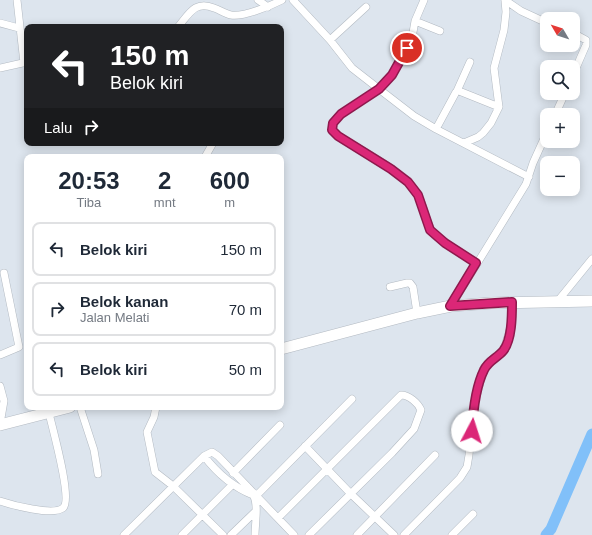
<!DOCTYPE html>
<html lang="id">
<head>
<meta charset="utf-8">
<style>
	body { margin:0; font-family:Helvetica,sans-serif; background:#f2f2f3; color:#1f2937; height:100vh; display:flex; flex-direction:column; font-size:15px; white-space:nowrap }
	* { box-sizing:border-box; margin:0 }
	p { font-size:13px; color:#747a83 }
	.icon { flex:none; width:22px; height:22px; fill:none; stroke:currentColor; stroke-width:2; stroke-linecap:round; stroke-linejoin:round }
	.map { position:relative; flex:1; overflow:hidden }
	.details { position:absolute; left:24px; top:154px; width:260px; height:256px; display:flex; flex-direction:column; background:#fff; border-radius:8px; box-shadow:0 2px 10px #0003 }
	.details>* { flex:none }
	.top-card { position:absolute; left:24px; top:24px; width:260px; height:122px; border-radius:8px; box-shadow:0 2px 10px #0003; background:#202124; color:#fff; overflow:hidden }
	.needle { width:26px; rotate:309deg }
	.tools { position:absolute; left:540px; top:12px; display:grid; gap:8px }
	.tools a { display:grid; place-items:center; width:40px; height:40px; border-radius:8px; background:#fff; box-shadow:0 2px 10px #0003; font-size:20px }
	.pin { position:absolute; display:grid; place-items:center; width:34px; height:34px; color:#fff; margin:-17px; border:2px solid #fff; border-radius:50%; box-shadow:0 1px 4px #0007 }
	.me { position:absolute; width:44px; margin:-22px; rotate:5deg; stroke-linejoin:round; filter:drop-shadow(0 0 3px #0008) }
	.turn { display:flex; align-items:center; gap:14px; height:84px; padding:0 20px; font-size:18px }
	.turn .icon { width:52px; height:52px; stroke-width:2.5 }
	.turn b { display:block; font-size:28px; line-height:34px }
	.then { display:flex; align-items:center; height:38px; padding:0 20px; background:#0003; gap:8px; font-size:15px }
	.eta { display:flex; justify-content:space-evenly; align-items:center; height:68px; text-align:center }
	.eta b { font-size:24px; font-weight:700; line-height:28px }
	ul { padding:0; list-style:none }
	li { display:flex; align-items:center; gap:12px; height:54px; margin:0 8px 6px; padding:0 12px; border:2px solid #e0e1e3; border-radius:8px }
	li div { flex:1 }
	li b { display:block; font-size:15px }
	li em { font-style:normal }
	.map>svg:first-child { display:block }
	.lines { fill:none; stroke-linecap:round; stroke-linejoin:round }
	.river { stroke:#81c0f9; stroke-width:11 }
	.street-casing { stroke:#b3bac2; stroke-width:8 }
	.secondary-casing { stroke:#b3bac2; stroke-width:12 }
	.street { stroke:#fff; stroke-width:7 }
	.secondary { stroke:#fff; stroke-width:11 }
	.route-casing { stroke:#8e194d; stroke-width:10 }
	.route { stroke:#db2777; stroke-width:7 }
</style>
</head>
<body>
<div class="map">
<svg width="592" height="535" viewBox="0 0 592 535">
	<rect width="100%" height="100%" fill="#dde5ee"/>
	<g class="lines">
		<path class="river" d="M546 535 551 529 592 434"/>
		<g class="street-casing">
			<path id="street" d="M17 0 24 63
				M258 0 268 7
				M293 0 330 40 352 68 379 89 341 114 333 123 332 130 338 136C362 151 401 169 417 194 426 207 425 224 435 236L477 263
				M424 0 415 21 412 38 402 59 392 75 379 89 414 116 436 129 529 177
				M505 0 521 11 547 23
				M415 21 440 31
				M0 23 19 28
				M178 27C189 14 195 0 214 8 220 10 225 14 231 15 244 17 270 6 282 0
				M573 33 586 40V45L573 75
				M330 40 366 7
				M0 68 27 62
				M457 91 470 62
				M555 115 565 93
				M436 129 456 92 459 91 499 107
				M464 143 478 137 483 133 491 123 499 107 494 68 504 30 506 12 505 1
				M205 157 213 143
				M390 287 407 283H410L413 287 417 313
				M557 302 592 259
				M451 306 526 184 533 163 547 132
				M0 355 19 347 4 273
				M0 386 4 401 0 424
				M80 407 94 450 98 474
				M156 407 154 417 147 432 155 472 173 486 223 535
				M305 446 351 494 394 535
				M204 456C217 473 233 487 253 495 259 503 255 524 255 535
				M233 473 280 425
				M257 495 352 399
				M0 501C12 505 53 516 63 508 73 500 52 427 49 413
				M278 518 401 395C409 395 418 403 421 410L414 429 392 453 309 535
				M124 535 204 456 212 452 218 456 294 535
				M182 535 233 484
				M231 535 256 511
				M357 535 435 455
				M404 535 460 478 467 467 469 455 473 409 483 372 487 364 503 350 505 346 512 323 513 302
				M452 535 473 514"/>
		</g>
		<g class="secondary-casing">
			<path id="secondary" d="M281 349 417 313 451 306 491 303 592 301
				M0 425 70 407"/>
		</g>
		<use href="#street" class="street"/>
		<use href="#secondary" class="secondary"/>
	</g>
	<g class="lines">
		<g class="route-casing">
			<path id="route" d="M407 48 392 75 379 89 341 114 333 123 332 130 338 136 391 169 408 182 418 195 430 230 445 243 476 263 450 306 512 302C512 316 512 340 503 351 497 358 488 361 484 370 475 388 473 412 472 431"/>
		</g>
		<use href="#route" class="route"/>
	</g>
</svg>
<div class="tools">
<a><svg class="needle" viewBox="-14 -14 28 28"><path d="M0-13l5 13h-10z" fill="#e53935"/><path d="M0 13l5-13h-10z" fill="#747a83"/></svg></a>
<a><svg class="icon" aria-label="search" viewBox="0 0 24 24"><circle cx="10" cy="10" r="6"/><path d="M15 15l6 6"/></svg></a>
<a>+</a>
<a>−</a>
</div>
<div class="pin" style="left:407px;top:48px;background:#d93025"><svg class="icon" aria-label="arrive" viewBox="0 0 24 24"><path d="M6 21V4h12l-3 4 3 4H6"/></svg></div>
<svg class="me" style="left:472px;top:431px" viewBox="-20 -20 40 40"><circle r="19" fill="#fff"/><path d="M0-13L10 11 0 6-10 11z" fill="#db2777"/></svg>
<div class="top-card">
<div class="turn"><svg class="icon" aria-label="left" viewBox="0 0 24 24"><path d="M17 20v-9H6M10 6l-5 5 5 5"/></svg><div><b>150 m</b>Belok kiri</div></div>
<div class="then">Lalu<svg class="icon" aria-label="right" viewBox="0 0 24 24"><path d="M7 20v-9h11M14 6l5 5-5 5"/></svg></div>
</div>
<section class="details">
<div class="eta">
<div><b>20:53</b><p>Tiba</p></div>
<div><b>2</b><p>mnt</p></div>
<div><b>600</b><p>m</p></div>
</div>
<ul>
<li><svg class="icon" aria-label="left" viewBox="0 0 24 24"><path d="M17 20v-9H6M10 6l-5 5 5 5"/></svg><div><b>Belok kiri</b></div><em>150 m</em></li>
<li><svg class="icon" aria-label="right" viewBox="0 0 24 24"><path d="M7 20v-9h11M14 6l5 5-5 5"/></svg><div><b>Belok kanan</b><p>Jalan Melati</p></div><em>70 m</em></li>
<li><svg class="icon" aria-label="left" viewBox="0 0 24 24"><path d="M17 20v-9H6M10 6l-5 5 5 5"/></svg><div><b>Belok kiri</b></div><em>50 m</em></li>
</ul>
</section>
</div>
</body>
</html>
